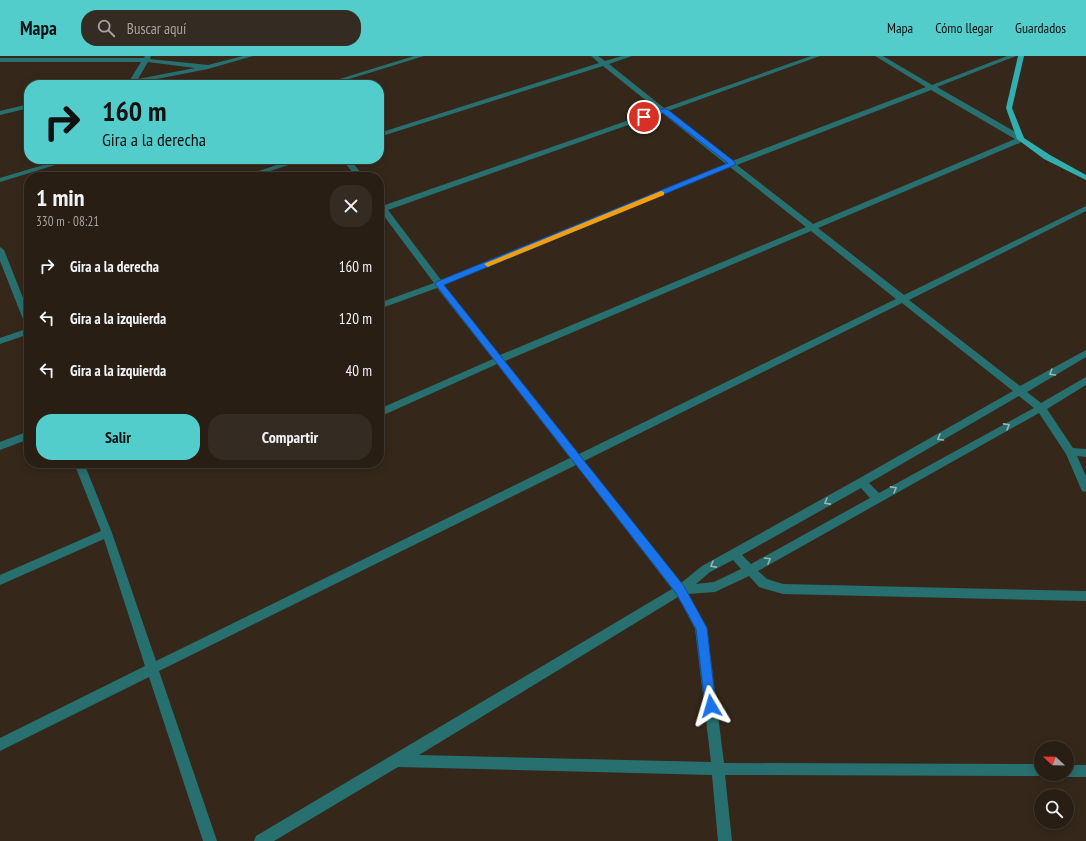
<!DOCTYPE html>
<html lang="es">
<head>
<meta charset="utf-8">
<style>
	body { margin:0; font-family:"PT Sans Narrow",sans-serif; background:#342b22; color:#f1f3f6; height:100vh; display:flex; flex-direction:column; font-size:15px; white-space:nowrap }
	* { box-sizing:border-box; margin:0 }
	p { font-size:13px; color:#a5a2a0 }
	.icon { flex:none; width:22px; height:22px; fill:none; stroke:currentColor; stroke-width:2; stroke-linecap:round; stroke-linejoin:round }
	.map { position:relative; flex:1; overflow:hidden }
	.panel { position:absolute; left:24px; top:116px; width:360px; height:296px; display:flex; flex-direction:column; background:#281e14; border-radius:16px; box-shadow:0 2px 10px #0003,0 0 0 1px #443c34 }
	.panel>* { flex:none }
	.top-card { position:absolute; left:24px; top:24px; width:360px; height:84px; border-radius:16px; box-shadow:0 2px 10px #0003,0 0 0 1px #443c34; background:#53cdcb; color:#111; overflow:hidden }
	.needle { width:26px; rotate:292deg }
	.tools { position:absolute; left:1034px; top:685px; display:grid; gap:8px }
	.tools a { display:grid; place-items:center; width:40px; height:40px; border-radius:50%; background:#281e14; box-shadow:0 2px 10px #0003,0 0 0 1px #443c34; font-size:20px }
	.pin { position:absolute; display:grid; place-items:center; width:34px; height:34px; color:#fff; margin:-17px; border:2px solid #fff; border-radius:50%; box-shadow:0 1px 4px #0007 }
	.me { position:absolute; width:44px; margin:-22px; rotate:353deg; stroke-linejoin:round; filter:drop-shadow(0 0 3px #0008) }
	.turn { display:flex; align-items:center; gap:14px; height:84px; padding:0 12px; font-size:18px }
	.turn .icon { width:52px; height:52px; stroke-width:2.5 }
	.turn b { display:block; font-size:28px; line-height:34px }
	.round { display:grid; place-items:center; flex:none; width:42px; height:42px; border-radius:16px; background:#342b22 }
	.summary { display:flex; align-items:center; justify-content:space-between; height:68px; padding:0 12px }
	h1 { font-size:24px; font-weight:700; line-height:30px }
	.button { display:flex; gap:8px; margin-top:auto; padding:8px 12px }
	.button a { flex:1; height:46px; border-radius:16px; background:#53cdcb; color:#111; font-size:16px; font-weight:700; line-height:46px; text-align:center }
	.button a+a { background:#342b22; color:#f1f3f6 }
	ul { padding:0; list-style:none }
	li { display:flex; align-items:center; gap:12px; height:52px; padding:0 12px }
	li div { flex:1 }
	li b { display:block; font-size:15px }
	li em { font-style:normal }
	header { display:flex; align-items:center; gap:24px; box-sizing:border-box; height:56px; padding:0 20px; background:#53cdcb; color:#111 }
	header strong { font-size:19px }
	nav { display:flex; gap:22px; margin-inline-start:auto; font-size:14px }
	.search { width:280px; height:36px; background:#342b22; display:flex; align-items:center; gap:10px; box-sizing:border-box; padding:0 14px; border-radius:16px; color:#a5a2a0; font-size:15px }
	.map>svg:first-child { display:block }
	.lines { fill:none; stroke-linecap:round; stroke-linejoin:round }
	.minor { fill:#28706f; fill-rule:evenodd }
	.major { fill:#30afae; fill-rule:evenodd }
	.oneway { stroke:#9cb4af }
	.route { fill:#1a73e8; stroke:#114b97 }
	.slow { fill:#f59e0b }
</style>
</head>
<body>
<header>
<strong>Mapa</strong>
<div class="search"><svg class="icon" aria-label="search" viewBox="0 0 24 24"><circle cx="10" cy="10" r="6"/><path d="M15 15l6 6"/></svg>Buscar aquí</div>
<nav><a>Mapa</a><a>Cómo llegar</a><a>Guardados</a></nav>
</header>
<div class="map">
<svg width="1086" height="785" viewBox="0 0 1086 785">
	<rect width="100%" height="100%" fill="#35281b"/>
	<g class="lines">
		<path class="minor" d="M145 0H151L150 3 208 9 243 0H253L208 13 126 29H113L130 24 141 6H0V2H144ZM148 6 195 12 138 23Z
			M414 0H424L330 29H320Z
			M591 0H598L605 5 622 0H632L609 8 664 52 811 0H820L668 55 732 105 926 31 875 0H883L932 29 1007 0H1016L937 31 1024 81V85L818 172 904 239 1086 150V155L909 244 1020 330 1086 294V301L1027 336 1041 347 1086 321V329L1047 353 1073 392 1086 393V401L1077 400 1086 420V436L1082 435 1066 398 1039 357 758 515 767 523 783 528 1086 535V545L783 538 759 531 749 520 715 536 688 538 707 572 724 707 1041 708V718L1046 719 1041 720 725 719 732 785H718L712 719 398 711 274 785H254L256 780 672 533 576 409 159 615 217 785H203L149 621 0 695V682L145 610 104 483 0 529V519L101 475 74 407H84L112 477 156 605 570 402 497 308 379 361V353L493 303 437 232 379 253V247L434 227 381 156H379V145L385 149 658 54 603 10 379 81V77L599 7ZM931 34 1015 83 813 168 737 109ZM662 57 726 108 441 224 388 154ZM730 111 806 171 500 299 444 229ZM811 175 896 243 579 398 505 305ZM902 247 1013 335 858 423 702 510 681 527 584 405ZM1019 340 1034 352 879 437 869 427ZM861 432 870 442 751 508 742 499ZM733 504 741 513 714 526 696 528 710 516ZM678 541 695 573 711 706 419 699Z
			M29 48V52L0 59V55Z
			M63 103H75L0 126V122Z
			M295 103H307L252 121H240Z
			M342 103H350L364 121H356Z
			M0 191 4 194 29 257V271L25 268 0 205Z
			M29 272V278L0 288V282Z
			M29 375V383L0 394V386Z
			M1067 709H1086V721H1067L1062 720V718H1067Z"/>
		<path class="major" d="M1018 0H1024L1012 52 1024 82 1050 99 1086 119V124L1044 103 1017 83 1006 52Z"/>
	</g>
	<defs><path id="oneway-chevron" d="M-2-3.5L2.5 0L-2 3.5" fill="none" stroke-width="1.6" stroke-linecap="round" stroke-linejoin="round"/></defs>
	<g class="oneway">
		<use href="#oneway-chevron" transform="translate(1052 317) rotate(149)"/>
		<use href="#oneway-chevron" transform="translate(1007 370) rotate(-29)"/>
		<use href="#oneway-chevron" transform="translate(940 382) rotate(150)"/>
		<use href="#oneway-chevron" transform="translate(894 433) rotate(-29)"/>
		<use href="#oneway-chevron" transform="translate(827 446) rotate(151)"/>
		<use href="#oneway-chevron" transform="translate(768 504) rotate(-30)"/>
		<use href="#oneway-chevron" transform="translate(713 509) rotate(151)"/>
	</g>
	<path class="route" d="M662 53H667L735 106V109L444 229 684 530 707 572 716 650 715 654 711 656 707 654 705 650 696 573 676 537 435 228 436 226 728 107 663 57 644 63 641 61Z"/>
	<path class="slow" d="M661 135 664 136V139L490 210 488 211 484 208Z"/>
</svg>
<div class="tools">
<a><svg class="needle" viewBox="-14 -14 28 28"><path d="M0-13l5 13h-10z" fill="#e53935"/><path d="M0 13l5-13h-10z" fill="#a5a2a0"/></svg></a>
<a><svg class="icon" aria-label="search" viewBox="0 0 24 24"><circle cx="10" cy="10" r="6"/><path d="M15 15l6 6"/></svg></a>
</div>
<div class="pin" style="left:644px;top:61px;background:#d93025"><svg class="icon" aria-label="arrive" viewBox="0 0 24 24"><path d="M6 21V4h12l-3 4 3 4H6"/></svg></div>
<svg class="me" style="left:711px;top:650px" viewBox="-20 -20 40 40"><path d="M0-17L14 15 0 8-14 15z" fill="#1a73e8" stroke="#fff" stroke-width="4"/></svg>
<div class="top-card">
<div class="turn"><svg class="icon" aria-label="right" viewBox="0 0 24 24"><path d="M7 20v-9h11M14 6l5 5-5 5"/></svg><div><b>160 m</b>Gira a la derecha</div></div>
</div>
<section class="panel">
<div class="summary"><div><h1>1 min</h1><p>330 m · 08:21</p></div><a class="round"><svg class="icon" aria-label="close" viewBox="0 0 24 24"><path d="M6 6l12 12M18 6L6 18"/></svg></a></div>
<ul>
<li><svg class="icon" aria-label="right" viewBox="0 0 24 24"><path d="M7 20v-9h11M14 6l5 5-5 5"/></svg><div><b>Gira a la derecha</b></div><em>160 m</em></li>
<li><svg class="icon" aria-label="left" viewBox="0 0 24 24"><path d="M17 20v-9H6M10 6l-5 5 5 5"/></svg><div><b>Gira a la izquierda</b></div><em>120 m</em></li>
<li><svg class="icon" aria-label="left" viewBox="0 0 24 24"><path d="M17 20v-9H6M10 6l-5 5 5 5"/></svg><div><b>Gira a la izquierda</b></div><em>40 m</em></li>
</ul>
<div class="button"><a>Salir</a><a>Compartir</a></div>
</section>
</div>
</body>
</html>
